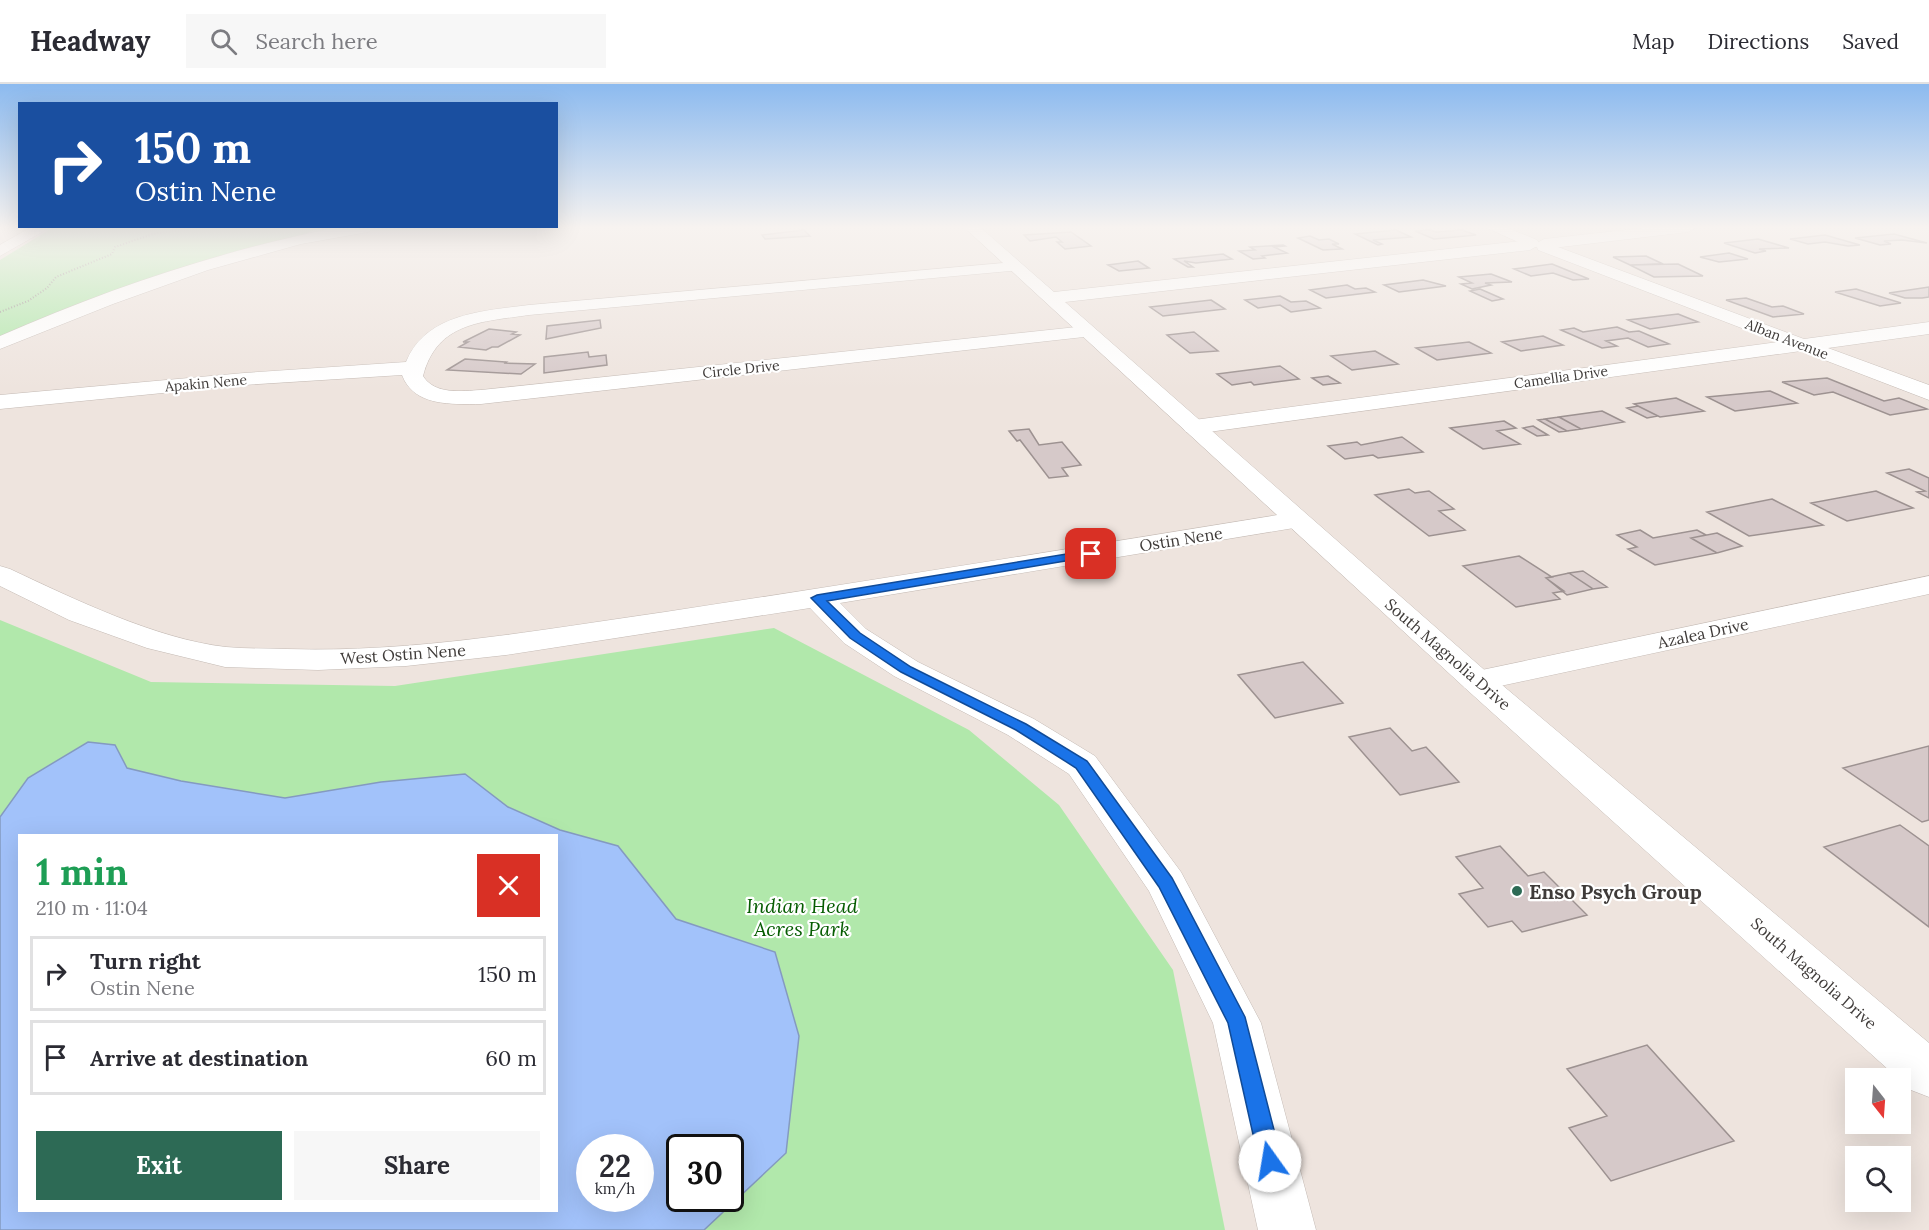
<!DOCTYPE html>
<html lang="en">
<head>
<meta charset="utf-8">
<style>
	body { margin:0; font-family:Lora,serif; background:#f7f7f7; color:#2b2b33; height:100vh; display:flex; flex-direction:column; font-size:22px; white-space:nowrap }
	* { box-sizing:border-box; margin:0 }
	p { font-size:20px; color:#7c7c81 }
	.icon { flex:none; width:33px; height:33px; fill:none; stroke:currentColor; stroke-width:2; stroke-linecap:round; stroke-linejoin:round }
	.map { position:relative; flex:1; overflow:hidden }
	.drawer { position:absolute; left:18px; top:750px; width:540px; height:378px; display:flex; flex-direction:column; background:#fff; border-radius:0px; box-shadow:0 6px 24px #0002 }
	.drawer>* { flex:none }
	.guide { position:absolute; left:18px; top:18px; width:540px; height:126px; border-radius:0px; box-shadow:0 6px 24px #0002; background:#1a4fa0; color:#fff; overflow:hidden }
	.needle { width:39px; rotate:163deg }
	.tools { position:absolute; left:1845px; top:984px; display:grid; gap:12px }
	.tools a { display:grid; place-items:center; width:66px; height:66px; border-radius:0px; background:#fff; box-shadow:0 6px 24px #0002; font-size:30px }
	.speed { position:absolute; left:576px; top:1050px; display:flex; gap:12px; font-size:30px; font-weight:700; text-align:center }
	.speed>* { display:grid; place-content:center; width:78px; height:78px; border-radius:50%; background:#fff; box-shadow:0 6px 24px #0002; line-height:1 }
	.speed small { font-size:15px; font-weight:400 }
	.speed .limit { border:3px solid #111; border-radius:9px; background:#fff; color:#111 }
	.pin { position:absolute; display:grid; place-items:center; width:51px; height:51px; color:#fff; margin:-26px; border-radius:12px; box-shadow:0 3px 9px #0006 }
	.me { position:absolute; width:66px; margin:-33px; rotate:347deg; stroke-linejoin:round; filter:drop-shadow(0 0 4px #0008) }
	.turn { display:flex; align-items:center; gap:21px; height:126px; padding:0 18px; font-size:27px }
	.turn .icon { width:78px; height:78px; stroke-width:2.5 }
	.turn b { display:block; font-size:42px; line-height:51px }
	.round { display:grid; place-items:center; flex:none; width:63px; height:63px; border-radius:0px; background:#f7f7f7 }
	.headline { display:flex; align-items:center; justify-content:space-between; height:102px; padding:0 18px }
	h1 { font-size:36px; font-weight:700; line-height:45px; color:#1e9e55 }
	.button { display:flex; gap:12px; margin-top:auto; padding:12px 18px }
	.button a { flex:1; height:69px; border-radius:0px; background:#2d6a55; color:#fff; font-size:24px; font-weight:700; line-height:69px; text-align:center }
	.button a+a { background:#f7f7f7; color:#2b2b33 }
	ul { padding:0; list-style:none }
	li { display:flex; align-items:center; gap:18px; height:75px; margin:0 12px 9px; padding:0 6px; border:3px solid #e1e1e2; border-radius:0px }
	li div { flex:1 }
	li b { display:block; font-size:22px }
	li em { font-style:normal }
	header { display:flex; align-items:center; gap:36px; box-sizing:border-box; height:84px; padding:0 30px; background:#fff; border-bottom:2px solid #e1e1e2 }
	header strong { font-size:28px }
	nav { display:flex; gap:33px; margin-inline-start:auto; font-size:21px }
	.search { width:420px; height:54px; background:#f7f7f7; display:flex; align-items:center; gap:15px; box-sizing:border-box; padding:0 21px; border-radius:0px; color:#7c7c81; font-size:22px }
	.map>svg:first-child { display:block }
	.green { fill:#b1e8ab; fill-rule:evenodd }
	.water { fill:#a2c2fa; stroke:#849ac0; stroke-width:1.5; fill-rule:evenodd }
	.building { fill:#d6c9c9; stroke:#9d9291; stroke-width:1.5 }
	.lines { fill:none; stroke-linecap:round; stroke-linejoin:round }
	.street-casing { stroke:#c4bab4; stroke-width:1 }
	.secondary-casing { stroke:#c4bab4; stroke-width:1 }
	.path { stroke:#9a938f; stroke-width:2; stroke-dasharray:1 2; stroke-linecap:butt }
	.street { fill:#fff; fill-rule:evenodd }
	.secondary { fill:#fff; fill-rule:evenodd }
	.route { fill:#1a73e8; stroke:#114b97; stroke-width:1.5 }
	.poi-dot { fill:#2d6a55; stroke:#fff; stroke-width:2 }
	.labels { text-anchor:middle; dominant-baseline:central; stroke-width:4.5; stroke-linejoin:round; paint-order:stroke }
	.far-street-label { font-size:14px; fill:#3f3b39; stroke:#fff }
	.street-label { font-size:16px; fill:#3f3b39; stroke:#fff }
	.near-poi-label { font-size:20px; font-weight:bold; fill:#3f3b39; stroke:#fff; text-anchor:start }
	.near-park-label { font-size:20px; font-style:italic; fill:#055c00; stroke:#fff }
</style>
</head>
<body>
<header>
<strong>Headway</strong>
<div class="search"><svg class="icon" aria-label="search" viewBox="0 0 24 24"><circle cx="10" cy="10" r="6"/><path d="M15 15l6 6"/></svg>Search here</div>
<nav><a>Map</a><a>Directions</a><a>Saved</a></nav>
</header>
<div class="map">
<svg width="1929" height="1146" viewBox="0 0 1929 1146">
	<rect width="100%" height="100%" fill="#eee4de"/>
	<path class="green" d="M52 144H319L291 156 0 253V176Z
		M0 536 151 598 395 602 774 544 969 646 1059 721 1173 886 1225 1146H0ZM20 752H556V1126H20ZM590 1064H640V1114H590ZM680 1064H730V1114H680Z"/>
	<path class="water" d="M88 658 115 661 127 684 181 697 285 714 381 698 465 690 508 723 560 746 618 762 676 835 775 868 799 952 786 1069 704 1146H0V733L28 694ZM20 752H556V1126H20ZM590 1064H640V1114H590ZM680 1064H730V1114H680Z"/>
	<path class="building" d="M804 146 810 152 765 155 762 151Z
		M1396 146 1411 153 1373 156 1382 160 1378 161 1355 150Z
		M1430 146 1436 148 1462 146 1476 151 1434 155 1415 147Z
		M1071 148 1091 162 1065 165 1057 158H1062L1056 153 1030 157 1024 151Z
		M1894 150 1927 159 1902 156 1884 157 1891 160 1880 161 1855 154Z
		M1825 151 1860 161 1848 162 1825 158 1808 160 1790 155Z
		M1310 152 1319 156 1329 155 1339 160H1332L1342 165 1323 166 1298 154Z
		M1758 155 1789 164 1759 165 1766 167 1755 169 1724 159Z
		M1283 161 1285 162 1274 163 1287 169 1262 172 1265 174 1253 175 1239 167 1255 166 1250 163Z
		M1729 169 1748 175 1719 178 1700 173Z
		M1223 170 1232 175 1196 179 1184 177 1193 183H1188L1174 175Z
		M1646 172 1663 180 1630 181 1613 173Z
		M1138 177 1149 184 1119 187 1108 181Z
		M1552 180 1589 195 1573 196 1553 189 1531 192 1514 185Z
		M1678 180 1703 192 1654 193 1630 181Z
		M1491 190 1512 198 1485 199 1491 201 1472 205 1461 200 1472 199 1459 193Z
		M1423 196 1446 202 1399 208 1384 201Z
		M1347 201 1355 205 1366 204 1375 208 1326 214 1310 206Z
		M1929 203V213L1922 214H1905L1889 209Z
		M1480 205 1503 215 1492 217 1470 207Z
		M1856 205 1901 219 1880 222 1835 208Z
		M1280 212 1291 218 1306 217 1320 224 1291 228 1280 221 1258 224 1245 216Z
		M1746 214 1772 223 1783 222 1804 230 1773 233 1726 216Z
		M1211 216 1225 225 1163 232 1150 223Z
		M1678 230 1698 238 1650 245 1628 236Z
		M600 236 601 244 546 255 547 242Z
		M1617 243 1629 248 1639 247 1669 260 1648 263 1628 254 1606 257 1617 262 1602 264 1561 246 1574 244 1583 248Z
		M489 245 516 248 512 250 520 251 498 263H492L486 266 459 263 468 258H463Z
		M1194 248 1218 267 1190 269 1167 251Z
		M1543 252 1563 261 1521 267 1502 258Z
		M1469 258 1491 269 1437 276 1416 264Z
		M1375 267 1398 280 1352 286 1331 272Z
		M588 268 589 273 606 271 607 281 544 289V273Z
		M465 275 506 278 504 279 535 280 521 290 447 286Z
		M1280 282 1299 295 1254 301 1251 298 1232 301 1217 290Z
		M1328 292 1340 299 1323 301 1312 294Z
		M1827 294 1884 317 1899 314 1927 325 1890 331 1833 308 1814 311 1782 298Z
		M1770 307 1797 319 1735 327 1707 313Z
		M1676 314 1704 327 1660 333 1634 320Z
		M1638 322 1658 332 1647 334 1627 324Z
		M1602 327 1624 338 1581 345 1559 333Z
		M1559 333 1581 345 1567 347 1545 335Z
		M1545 335 1567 347 1559 348 1538 336Z
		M1504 337 1516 344 1497 347 1520 360 1483 365 1450 344Z
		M1533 342 1548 351 1537 352 1523 344Z
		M1029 345 1039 361 1062 358 1081 381 1062 384 1068 392 1049 394 1020 356 1017 357 1009 347Z
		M1402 353 1423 368 1378 374 1373 371 1345 375 1328 362 1357 358 1361 361Z
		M1909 385 1929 394V414L1917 408 1925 407 1887 389Z
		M1409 405 1415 409 1429 407 1454 425 1439 427 1465 446 1429 452 1375 411Z
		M1876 407 1913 424 1847 437 1811 419Z
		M1772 415 1823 441 1749 452 1707 428Z
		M1640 446 1653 454 1697 446 1706 451 1691 454 1717 469 1655 481 1628 465 1637 463 1617 451Z
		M1717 449 1742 462 1717 469 1691 454Z
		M1519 472 1552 493 1546 494 1564 507 1553 509 1560 515 1516 523 1463 482Z
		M1583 487 1607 503 1593 505 1569 489Z
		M1569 489 1593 505 1567 511 1546 494Z
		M1303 578 1343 619 1275 634 1238 591Z
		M1390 644 1412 667 1426 663 1459 698 1400 711 1349 653Z
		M1929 662V736L1922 738 1843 684Z
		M1900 741 1929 762V843L1824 763Z
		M1500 762 1528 792 1544 788 1587 831 1522 848 1512 837 1488 843 1459 810 1483 804 1456 773Z
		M1647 961 1734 1057 1611 1097 1569 1044 1607 1032 1567 985Z"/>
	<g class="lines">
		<g class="street-casing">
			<path id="street" d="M30 144H49L0 172V161Z
				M334 144H375L368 148 301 160 208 186 113 220 0 265V252C107 205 220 167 334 144Z
				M1487 144H1508L1537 156 1539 159 1550 160 1804 255 1929 238V250L1828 264 1929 301V316L1801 267 1194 350 1186 348 1182 343 1186 338 1194 336 1778 258 1538 166 1537 163 1527 162Z
				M1015 178 1023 183 1021 186 529 231C482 238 437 238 423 292 435 311 461 307 481 306L1086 242 1093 244 1096 248 1093 252 481 320C452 320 414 323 402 291L244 301 0 325V311L244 289 406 278C426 229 484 227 529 221Z
				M1296 428 1306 430 1310 436 1306 442 840 519 866 545 918 578 1034 635 1095 672 1181 788 1261 939 1316 1146H1258L1213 939 1149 807 1069 690 1008 651 894 592 844 559 810 524 506 571 406 582 318 586 225 583 147 564 69 536 0 502V482L10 485C74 515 156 555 226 563 246 565 266 564 286 565 413 569 539 546 665 528 876 496 1086 462 1296 428Z
				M1929 492V510L1477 607 1465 604 1460 597 1465 590 1477 587Z"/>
		</g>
		<g class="secondary-casing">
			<path id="secondary" d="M965 144H981L1054 208 1530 156 1537 159 1544 155 1644 144H1695L1688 148 1544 165 1537 162 1530 166 1065 218 1489 590 1929 959V1013L1911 1006 1465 604Z"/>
		</g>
		<path class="path" d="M0 228 28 217 47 204 56 193 112 170 115 163 156 149 205 144"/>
		<use href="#street" class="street"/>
		<use href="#secondary" class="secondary"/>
	</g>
	<linearGradient id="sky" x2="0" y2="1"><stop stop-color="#8cbaef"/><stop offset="0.47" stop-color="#f7f3f0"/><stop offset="1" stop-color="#f7f3f0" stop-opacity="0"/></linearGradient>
	<rect width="1929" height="305" fill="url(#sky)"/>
	<path class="route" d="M1091 466 1097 470 1095 472 827 517 860 549 911 583 1026 640 1087 677 1172 794 1245 933 1282 1077 1278 1085 1270 1088 1262 1085 1259 1077 1228 939 1159 803 1076 684 1016 646 901 588 850 554 811 514 817 511Z"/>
	<circle class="poi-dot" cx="1517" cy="807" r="6"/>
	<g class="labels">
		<g class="far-street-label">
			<text transform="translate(1787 255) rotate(21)">Alban Avenue</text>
			<text transform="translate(741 285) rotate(-6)">Circle Drive</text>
			<text transform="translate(1561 293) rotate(-8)">Camellia Drive</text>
			<text transform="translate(206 299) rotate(-5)">Apakin Nene</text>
		</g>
		<g class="street-label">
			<text transform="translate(1181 455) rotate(-9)">Ostin Nene</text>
			<text transform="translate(1703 549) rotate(-12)">Azalea Drive</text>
			<text transform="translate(403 570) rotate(-4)">West Ostin Nene</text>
			<text transform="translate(1448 570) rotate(41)">South Magnolia Drive</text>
			<text transform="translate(1814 889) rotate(41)">South Magnolia Drive</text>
		</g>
		<g class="near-poi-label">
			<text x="1529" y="807">Enso Psych Group</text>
		</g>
		<g class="near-park-label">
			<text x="802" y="821">Indian Head<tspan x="802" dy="23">Acres Park</tspan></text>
		</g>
	</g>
</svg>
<div class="tools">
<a><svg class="needle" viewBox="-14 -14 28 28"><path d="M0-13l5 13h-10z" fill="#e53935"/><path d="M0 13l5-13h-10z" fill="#7c7c81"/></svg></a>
<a><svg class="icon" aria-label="search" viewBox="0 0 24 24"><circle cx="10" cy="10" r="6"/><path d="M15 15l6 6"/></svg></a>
</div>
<div class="speed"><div>22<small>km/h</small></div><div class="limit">30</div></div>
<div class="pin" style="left:1091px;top:470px;background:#d93025"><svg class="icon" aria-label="arrive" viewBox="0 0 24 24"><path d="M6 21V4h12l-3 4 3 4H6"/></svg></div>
<svg class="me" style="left:1270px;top:1077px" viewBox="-20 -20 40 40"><circle r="19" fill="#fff"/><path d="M0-13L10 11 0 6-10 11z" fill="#1a73e8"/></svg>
<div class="guide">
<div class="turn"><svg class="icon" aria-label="right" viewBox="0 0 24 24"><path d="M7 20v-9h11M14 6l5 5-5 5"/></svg><div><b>150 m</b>Ostin Nene</div></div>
</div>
<section class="drawer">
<div class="headline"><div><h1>1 min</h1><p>210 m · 11:04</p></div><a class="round" style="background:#d93025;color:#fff"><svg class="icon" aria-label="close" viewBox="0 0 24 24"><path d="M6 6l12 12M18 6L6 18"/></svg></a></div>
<ul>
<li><svg class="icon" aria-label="right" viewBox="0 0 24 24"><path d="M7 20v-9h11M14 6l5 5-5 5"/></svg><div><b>Turn right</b><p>Ostin Nene</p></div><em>150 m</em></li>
<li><svg class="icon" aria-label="arrive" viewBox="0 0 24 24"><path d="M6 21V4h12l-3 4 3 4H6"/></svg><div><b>Arrive at destination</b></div><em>60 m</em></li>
</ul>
<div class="button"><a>Exit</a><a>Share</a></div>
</section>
</div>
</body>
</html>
